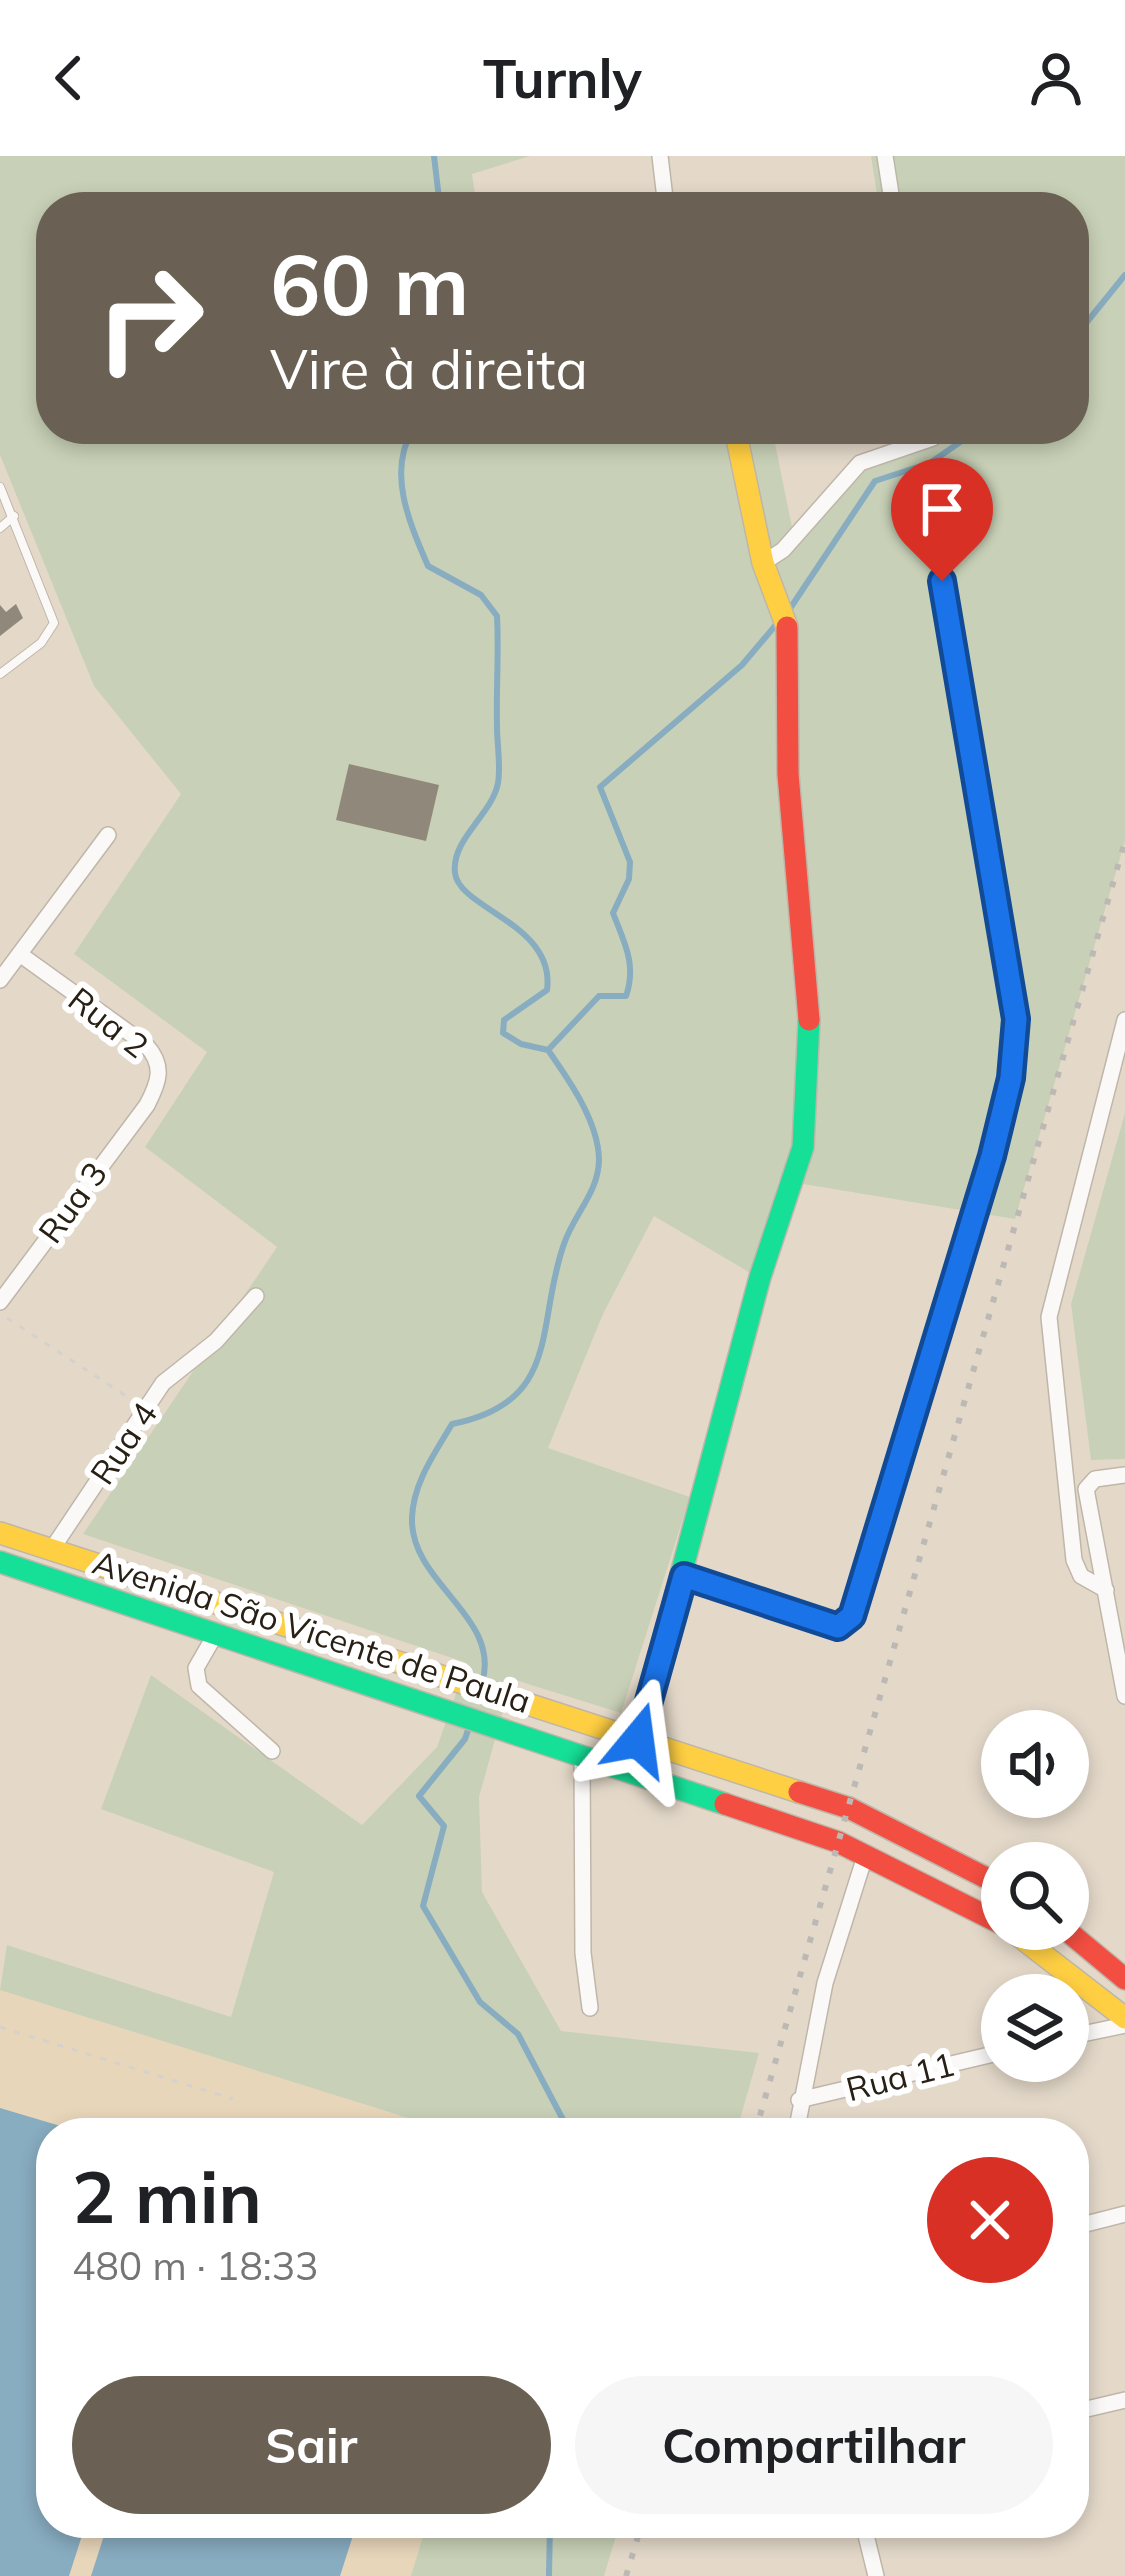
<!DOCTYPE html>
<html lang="pt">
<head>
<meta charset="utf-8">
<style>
	body { margin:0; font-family:Mulish,sans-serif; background:#f6f6f6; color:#202124; height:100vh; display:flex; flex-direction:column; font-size:45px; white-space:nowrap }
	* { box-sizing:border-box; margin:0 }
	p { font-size:39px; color:#757577 }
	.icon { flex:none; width:66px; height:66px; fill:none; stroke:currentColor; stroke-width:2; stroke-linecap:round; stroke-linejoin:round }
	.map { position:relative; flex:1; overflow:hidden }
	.panel { position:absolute; left:36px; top:1962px; width:1053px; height:420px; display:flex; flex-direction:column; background:#fff; border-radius:48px; box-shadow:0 6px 18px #0003 }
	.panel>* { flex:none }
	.top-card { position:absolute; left:36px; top:36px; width:1053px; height:252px; border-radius:48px; box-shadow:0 6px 18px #0003; background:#6a6154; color:#fff; overflow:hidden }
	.fabs { position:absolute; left:981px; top:1554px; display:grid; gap:24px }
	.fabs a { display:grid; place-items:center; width:108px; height:108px; border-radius:50%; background:#fff; box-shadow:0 6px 18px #0003; font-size:60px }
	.pin { position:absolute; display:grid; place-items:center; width:102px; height:102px; color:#fff; margin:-123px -51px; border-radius:50% 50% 50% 0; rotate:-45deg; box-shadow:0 0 12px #0007 }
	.pin .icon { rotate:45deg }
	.me { position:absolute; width:132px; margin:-66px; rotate:16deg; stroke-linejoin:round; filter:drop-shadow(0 0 9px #0008) }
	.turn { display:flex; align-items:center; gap:42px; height:252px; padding:0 36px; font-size:54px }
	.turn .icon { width:156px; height:156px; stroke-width:2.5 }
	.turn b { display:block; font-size:84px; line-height:102px }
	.round { display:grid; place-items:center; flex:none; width:126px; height:126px; border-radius:63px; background:#f6f6f6 }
	.head { display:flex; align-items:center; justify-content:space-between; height:204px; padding:0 36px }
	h1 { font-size:72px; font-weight:700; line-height:90px }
	.button { display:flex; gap:24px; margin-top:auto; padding:24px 36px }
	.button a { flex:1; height:138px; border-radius:72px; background:#6a6154; color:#fff; font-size:48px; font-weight:700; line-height:138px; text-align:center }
	.button a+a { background:#f6f6f6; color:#202124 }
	header { display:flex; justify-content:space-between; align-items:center; height:156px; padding:0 36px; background:#fff; font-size:54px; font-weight:700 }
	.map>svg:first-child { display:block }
	.built { fill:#e8d6ba }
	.green { fill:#c8d1b7 }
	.water { fill:#88acc0 }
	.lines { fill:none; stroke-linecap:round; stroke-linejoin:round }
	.stream { stroke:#88acc0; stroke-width:6 }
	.building { fill:#90887b }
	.lane-casing { stroke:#bfb6aa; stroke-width:10 }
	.street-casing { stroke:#bfb6aa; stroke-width:18 }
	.fast-casing { stroke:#bfb6aa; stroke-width:24 }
	.slow-casing { stroke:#bfb6aa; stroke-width:24 }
	.jam-casing { stroke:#bfb6aa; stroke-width:24 }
	.path { stroke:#d5d1cc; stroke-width:3; stroke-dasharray:6 9; stroke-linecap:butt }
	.lane { stroke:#fbf9f7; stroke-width:8 }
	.street { stroke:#fbf9f7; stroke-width:15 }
	.fast { stroke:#16e098; stroke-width:21 }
	.slow { stroke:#ffcf43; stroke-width:21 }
	.jam { stroke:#f24e42; stroke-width:21 }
	.rail { stroke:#bcb9b5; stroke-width:6; stroke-dasharray:6 12; stroke-linecap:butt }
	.route-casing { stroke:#114b97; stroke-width:30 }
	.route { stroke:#1a73e8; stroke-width:21 }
	.labels { text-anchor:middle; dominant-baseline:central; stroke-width:12; stroke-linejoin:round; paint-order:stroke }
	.street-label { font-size:33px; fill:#282015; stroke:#fff }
</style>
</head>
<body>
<header><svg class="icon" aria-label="back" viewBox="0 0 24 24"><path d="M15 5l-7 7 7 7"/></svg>Turnly<svg class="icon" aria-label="person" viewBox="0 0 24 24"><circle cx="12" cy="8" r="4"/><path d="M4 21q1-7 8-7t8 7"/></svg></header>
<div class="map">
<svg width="1125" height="2420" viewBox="0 0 1125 2420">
	<rect width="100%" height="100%" fill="#e4d9c9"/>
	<path class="built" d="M0 1834 456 1977H51V2367H427L411 2420H0Z"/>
	<path class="green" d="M0 0H530L472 18 477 51H51V273H573L598 284 689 273H772L793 376 858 302 916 280V273H1074V51H879L871 0H1125V685L1015 1063 779 1024 752 1118 654 1060 603 1158 548 1292 690 1341 621 1557 512 1523 479 1641 482 1736 561 1875 759 1897 736 1977H456L0 1834 7 1789 231 1861 274 1716 101 1653 151 1519 362 1669 437 1591 467 1507 83 1378 277 1091 145 991 207 896 74 798 181 638 94 530 0 299Z
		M1125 957V1303L1091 1304 1071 1148Z
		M427 2367H620L604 2420H411Z"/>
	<path class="water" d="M0 1952 84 1977H51V2367H86L69 2420H0Z
		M108 2367H357L340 2420H91Z"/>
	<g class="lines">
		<path class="stream" d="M434 0 440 51
			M1074 182 1125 119
			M413 273C387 316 409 366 428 410L481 439 497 460C499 497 496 534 497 571 497 588 501 610 498 627 492 659 451 683 455 717 459 753 556 768 547 834L504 864 503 877 521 888 548 894C569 924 598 965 599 1003 599 1036 574 1058 564 1088 535 1169 563 1246 452 1268 435 1297 413 1327 412 1362 410 1428 502 1460 482 1527
			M789 454 875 325 930 307 979 273
			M548 894 599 840H626C637 808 624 786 613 757L629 723 630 706 600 631 742 509 780 464
			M470 1568 465 1583 419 1640 444 1670 423 1750 480 1846 518 1878 570 1977
			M549 2420 550 2367"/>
	</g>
	<path class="building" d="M16 448 23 462 0 480V449L6 456Z
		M349 608 439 629 426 685 336 664Z"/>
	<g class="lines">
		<g class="lane-casing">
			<path id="lane" d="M0 331 54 467 41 487 0 518
				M0 372 14 360"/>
		</g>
		<g class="street-casing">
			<path id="street" d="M660 0 666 51
				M885 0 893 51
				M763 407 783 394 860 307 933 282 931 273
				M0 824 108 679
				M0 1146 147 949C159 926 165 910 146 889L21 799
				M1125 1319 1095 1323 1086 1333 1125 1540
				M52 1393 163 1227 216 1185 256 1140
				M684 1419 824 1467 847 1468 992 1000 1011 922 1016 863 942 426V349
				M1106 1434 1081 1420 1074 1404 1049 1161 1125 864
				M215 1479 196 1512 199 1530 272 1595
				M582 1599 583 1797 590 1852
				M1068 1881 1125 1869
				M799 1944 1002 1896
				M796 1977 825 1827 866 1697
				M1074 2071 1125 2058
				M1074 2256 1125 2244
				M863 2367 876 2420"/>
		</g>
		<g class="fast-casing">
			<path id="fast" d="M0 1406 725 1648
				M637 1584 760 1121 803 991 809 864"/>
		</g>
		<g class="slow-casing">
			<path id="slow" d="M735 273 763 407 787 471
				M0 1377 799 1636
				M1010 1773 1125 1862"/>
		</g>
		<g class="jam-casing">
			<path id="jam" d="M787 471 788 618 809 864
				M799 1636 849 1652 1002 1730
				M725 1648 838 1686 1002 1768
				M1065 1773 1125 1823"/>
		</g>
		<path class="path" d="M936 303 939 329
			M7 1162 129 1242
			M0 1871 233 1943"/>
		<use href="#lane" class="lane"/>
		<use href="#street" class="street"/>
		<use href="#fast" class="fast"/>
		<use href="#slow" class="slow"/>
		<use href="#jam" class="jam"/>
		<path class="rail" d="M755 1977 1125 685
			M626 2420 642 2367"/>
	</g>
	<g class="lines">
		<g class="route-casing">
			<path id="route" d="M638 1584 684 1420 838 1471 852 1460 992 1000 1011 922 1016 863 942 425"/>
		</g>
		<use href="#route" class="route"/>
	</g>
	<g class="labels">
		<g class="street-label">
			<text transform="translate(109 866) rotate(38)">Rua 2</text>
			<text transform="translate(72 1046) rotate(-54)">Rua 3</text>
			<text transform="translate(123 1287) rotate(-56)">Rua 4</text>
			<text transform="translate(312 1475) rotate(18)">Avenida São Vicente de Paula</text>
			<text transform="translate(900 1920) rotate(-14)">Rua 11</text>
		</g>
	</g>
</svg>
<div class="fabs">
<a><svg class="icon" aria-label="sound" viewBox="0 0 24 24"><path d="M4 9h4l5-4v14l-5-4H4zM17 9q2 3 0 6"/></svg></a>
<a><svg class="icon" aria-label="search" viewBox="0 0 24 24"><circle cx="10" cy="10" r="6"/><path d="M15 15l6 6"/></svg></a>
<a><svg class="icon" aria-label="layers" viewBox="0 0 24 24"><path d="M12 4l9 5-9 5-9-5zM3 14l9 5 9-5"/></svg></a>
</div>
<div class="pin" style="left:942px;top:425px;background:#d93025"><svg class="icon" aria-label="arrive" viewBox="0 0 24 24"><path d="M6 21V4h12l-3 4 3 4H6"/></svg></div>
<svg class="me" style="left:638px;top:1584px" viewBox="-20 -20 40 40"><path d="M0-17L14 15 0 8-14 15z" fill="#1a73e8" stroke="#fff" stroke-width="4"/></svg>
<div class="top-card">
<div class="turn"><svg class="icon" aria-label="right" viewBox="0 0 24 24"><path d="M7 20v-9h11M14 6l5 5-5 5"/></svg><div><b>60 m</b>Vire à direita</div></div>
</div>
<section class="panel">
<div class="head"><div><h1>2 min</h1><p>480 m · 18:33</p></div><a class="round" style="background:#d93025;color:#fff"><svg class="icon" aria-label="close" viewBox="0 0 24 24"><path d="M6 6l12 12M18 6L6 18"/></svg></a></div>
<div class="button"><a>Sair</a><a>Compartilhar</a></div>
</section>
</div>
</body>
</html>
